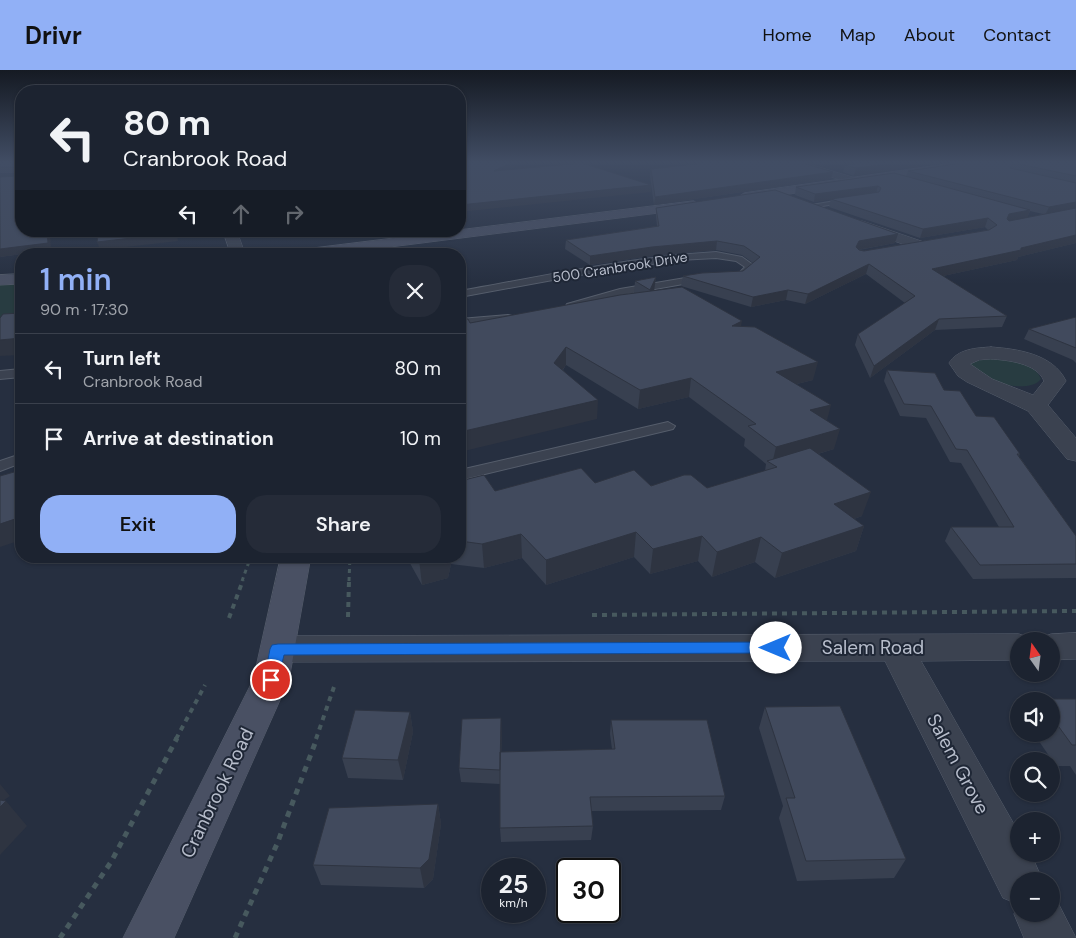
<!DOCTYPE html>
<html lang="en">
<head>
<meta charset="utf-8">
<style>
	body { margin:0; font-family:"DM Sans",sans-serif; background:#252b38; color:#f1f3f6; height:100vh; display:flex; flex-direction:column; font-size:19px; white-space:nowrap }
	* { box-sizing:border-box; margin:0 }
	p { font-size:16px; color:#a0a4ab }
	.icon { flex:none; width:28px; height:28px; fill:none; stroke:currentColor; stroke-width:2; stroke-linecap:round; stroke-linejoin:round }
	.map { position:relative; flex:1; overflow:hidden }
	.details { position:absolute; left:15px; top:178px; width:451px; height:315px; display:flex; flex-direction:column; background:#1c2330; border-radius:20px; box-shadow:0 1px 4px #0004,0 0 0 1px #3a404c }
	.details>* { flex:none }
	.hud { position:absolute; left:15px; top:15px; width:451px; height:152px; border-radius:20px; box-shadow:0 1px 4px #0004,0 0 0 1px #3a404c; background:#1c2330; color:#f1f3f6; overflow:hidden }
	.needle { width:32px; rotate:346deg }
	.controls { position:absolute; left:1010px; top:562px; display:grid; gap:10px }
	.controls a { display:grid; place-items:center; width:50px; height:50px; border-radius:50%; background:#1c2330; box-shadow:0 1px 4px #0004,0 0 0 1px #3a404c; font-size:25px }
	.speed { position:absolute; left:481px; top:788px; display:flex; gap:10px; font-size:25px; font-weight:700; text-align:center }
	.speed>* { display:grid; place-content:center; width:65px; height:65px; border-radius:50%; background:#1c2330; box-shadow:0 1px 4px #0004,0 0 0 1px #3a404c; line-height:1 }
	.speed small { font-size:12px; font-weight:400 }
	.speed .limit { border:2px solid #111; border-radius:8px; background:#fff; color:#111 }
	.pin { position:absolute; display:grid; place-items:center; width:42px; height:42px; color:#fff; margin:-21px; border:2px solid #fff; border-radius:50%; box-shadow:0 1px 5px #0007 }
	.me { position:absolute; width:55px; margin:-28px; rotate:270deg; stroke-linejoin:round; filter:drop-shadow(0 0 4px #0008) }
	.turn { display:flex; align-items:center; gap:18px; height:105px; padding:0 25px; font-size:22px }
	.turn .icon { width:65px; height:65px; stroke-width:2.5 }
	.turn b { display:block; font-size:35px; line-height:42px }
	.lanes { display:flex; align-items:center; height:48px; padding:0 25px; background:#0003; justify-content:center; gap:25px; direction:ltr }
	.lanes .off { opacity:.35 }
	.round { display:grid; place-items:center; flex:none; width:52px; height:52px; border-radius:20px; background:#252b38 }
	.overview { display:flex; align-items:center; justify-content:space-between; height:85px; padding:0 25px }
	h1 { font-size:30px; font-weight:600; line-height:38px; color:#91b0f6 }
	.cta { display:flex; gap:10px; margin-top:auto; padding:10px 25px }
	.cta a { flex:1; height:58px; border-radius:20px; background:#91b0f6; color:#111; font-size:20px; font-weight:600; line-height:58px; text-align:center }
	.cta a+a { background:#252b38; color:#f1f3f6 }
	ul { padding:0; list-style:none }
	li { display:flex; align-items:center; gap:15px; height:70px; padding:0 25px; border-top:1px solid #3a404c }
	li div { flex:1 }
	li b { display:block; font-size:19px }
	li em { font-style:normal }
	header { display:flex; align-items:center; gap:30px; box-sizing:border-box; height:70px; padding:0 25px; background:#91b0f6; color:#111 }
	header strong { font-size:24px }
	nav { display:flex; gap:28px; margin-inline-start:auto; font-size:18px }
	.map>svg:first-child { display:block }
	.green { fill:#283c41 }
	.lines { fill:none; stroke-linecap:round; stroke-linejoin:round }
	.lane-casing { stroke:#555d6b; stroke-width:2 }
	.street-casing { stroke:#555d6b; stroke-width:1 }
	.secondary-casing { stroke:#555d6b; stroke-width:1 }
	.path-far2 { stroke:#47595e; stroke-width:3; stroke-dasharray:4 4; stroke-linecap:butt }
	.path-far1 { stroke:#47595e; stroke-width:4; stroke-dasharray:5 5; stroke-linecap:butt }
	.path { stroke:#47595e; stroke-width:5; stroke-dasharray:6 6; stroke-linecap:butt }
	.lane { fill:#3b4250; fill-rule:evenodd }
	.street { fill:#3b4250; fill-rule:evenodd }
	.secondary { fill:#495063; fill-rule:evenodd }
	.wall { fill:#384050; fill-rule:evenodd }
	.shaded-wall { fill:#2e3441 }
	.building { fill:#414a5d; stroke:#2e3441 }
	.route { fill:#1a73e8; stroke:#114b97 }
	.labels { text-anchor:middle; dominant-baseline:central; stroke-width:4; stroke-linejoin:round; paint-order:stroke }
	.far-street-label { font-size:14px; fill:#b7bdcb; stroke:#1f2736 }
	.near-street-label { font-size:19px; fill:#b7bdcb; stroke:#1f2736 }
</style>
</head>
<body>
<header>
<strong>Drivr</strong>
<nav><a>Home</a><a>Map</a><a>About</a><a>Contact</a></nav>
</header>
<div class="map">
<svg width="1076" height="868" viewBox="0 0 1076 868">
	<rect width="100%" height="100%" fill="#262f40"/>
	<path class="green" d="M0 214H21V248L0 252Z
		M997 288C1011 291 1035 293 1041 309 1032 321 1003 316 991 310 984 307 977 302 971 298L970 294 973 291Z"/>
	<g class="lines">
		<g class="lane-casing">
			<path id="lane" d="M852 128 855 130 854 131 810 138 806 136Z
				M716 182 742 187 756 197C749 205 740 214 730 207L732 205 738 204 745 197 736 191 716 188 679 190 591 203 460 227V221C545 206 630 187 716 182Z
				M703 205 706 206V210L621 225 571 239 566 236 567 234 620 219Z
				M508 245 512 246 513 248 512 250 460 255V249Z
				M21 299V307L0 309V301Z
				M668 352 675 356 673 359 460 410V400Z
				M21 384V393L0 401V391Z"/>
		</g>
		<g class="street-casing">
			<path id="street" d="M790 93H805L859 109 860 111 859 113H851L791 95Z
				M862 151 924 172 926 175 924 178H914L857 158 855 155Z
				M223 161H237L245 184H231Z
				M991 277C1018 279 1053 284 1066 311L1048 335 1076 368V391L1067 389 1028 341 967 312 958 306 949 293C958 279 975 278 991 277ZM991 289C1007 290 1037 293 1044 311L1033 325 992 309 970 294 979 290Z
				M1076 563V589L1051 590V571H1037L1039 568 1051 564Z
				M1019 564 1031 568 1033 571H1019V590L921 591 1019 763V784H1031L1043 811H1019V844H1051V825L1055 827 1076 868H1024L1014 844 1018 834 1003 828 885 591 278 592 266 588 261 579 266 570 278 566Z"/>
		</g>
		<g class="secondary-casing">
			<path id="secondary" d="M953 93H978L973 96 744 131 738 127 744 123Z
				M694 131 700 135 698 138 335 184H291L298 180Z
				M21 204V214L0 215V205Z
				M281 486H311L289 610 174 868H123L253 610Z"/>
		</g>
		<path class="path-far2" d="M242 511 251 486
			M349 511 350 486"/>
		<path class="path-far1" d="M592 545 1076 541
			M348 547 349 510
			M229 548 243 510
			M176 669 205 615
			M316 669 335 614"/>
		<path class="path" d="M60 868 111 792 177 668
			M235 868 277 774 317 668"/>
		<use href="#lane" class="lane"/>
		<use href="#street" class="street"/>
		<use href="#secondary" class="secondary"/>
	</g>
	<path class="wall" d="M0 93H21L51 180 0 187V107L19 106 20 104V103H0Z
		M812 93H843L823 96Z
		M861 93 854 106 843 102 845 95Z
		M962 93H1076V173L1018 187 1017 190 943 206 1007 246 1002 257 935 260 870 308 855 275 858 264 905 233 866 204 805 234 786 230 751 237 681 216 683 206 743 201 753 193 742 185 716 180 651 186 590 195 565 179 566 170 657 156 656 146V138L895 173 859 180 864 181 988 160 985 157 920 168 829 137 831 129 814 132 795 125 796 117 906 106 908 101ZM1030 141 1043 144 1027 148Z
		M651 99 831 109 654 135 650 106Z
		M656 207 654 221 741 256 813 310 797 314 834 379 818 384 862 446 854 449 864 456 856 481 775 508 755 492 712 507 698 491 650 504 634 487 546 515 522 488 484 498 451 494 448 508 422 515 406 486H460V411L495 421 595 413 707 418 765 401 766 394 744 376 745 369 689 327 638 339 566 295 563 300 597 349 470 253 634 223 635 211Z
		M1076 247V293L1073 290 1024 269 1029 259Z
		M887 300 944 320 976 346 1020 384 1019 386 1076 466V508L973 509 945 471 951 457H999L961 393 950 392 926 348 900 346 884 311Z
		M1039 629H1076V705L1070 696H1056L1034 664H1051V631H1037Z
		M765 637 906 789 894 808 797 811 779 748 783 736 759 658Z
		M410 642 413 662 403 710 348 708 342 688Z
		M611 650 725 726 721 740 591 741 593 756 591 770 501 772 500 758V714L461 712 459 698 502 663 501 682 612 679 610 664Z
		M438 734 441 754 433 809 424 818 321 815 313 795Z"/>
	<path class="shaded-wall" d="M510 93H521L495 107 494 101Z
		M824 93H843L823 96Z
		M895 93H942L854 106 856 98Z
		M833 102 831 109 654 135 655 127Z
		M651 115V122L460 142V135Z
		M878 116 876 123 814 132 815 124Z
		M1076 132V138L1045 145 1049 137Z
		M1030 140 1027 149 1006 152 1009 144Z
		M988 148 985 157 920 168 923 159Z
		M47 161H50L51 180 0 187V179Z
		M175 161H176L178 171 100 180 97 172Z
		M898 164 895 173 857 180 856 177 859 171Z
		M1076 165V173L1018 187 1017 190 929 209 932 199Z
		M717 171 716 180 651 186 590 195V186L652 177Z
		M869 194 866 204 805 234 808 224Z
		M656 207 654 221 648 235 650 220Z
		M788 220 786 230 751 237 753 227Z
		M939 249 935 260 870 308 874 296Z
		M742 251 739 268 732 256Z
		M21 268V285L0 286V270Z
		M566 277V295L554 311V293Z
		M818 292 813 310 772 320 776 302Z
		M691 308 689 327 638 339 640 320Z
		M598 330 597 349 460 382V362Z
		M831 335 826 354 810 340Z
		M840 359 834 379 776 396 772 394 776 377Z
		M871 422 862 446 827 458 834 434Z
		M21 447V470L0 477V454Z
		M864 456 856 481 775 508 782 483Z
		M636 462 634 487 546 515V490Z
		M521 464 522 488 484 498 482 474Z
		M702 466 698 491 650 504 653 479Z
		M761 467 755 492 712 507 717 482Z
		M432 486H450L451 494 448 508 422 515 419 489Z
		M410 642 413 662 403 710 398 690Z
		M501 648 502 663 501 714 500 700Z
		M0 714 10 726 0 733Z
		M6 731 27 756 0 785V737Z
		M438 734 441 754 433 809 424 818 420 798Z"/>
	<path class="building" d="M0 93H21V161H47L48 173 0 179V107L19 106 20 104V97H0Z
		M460 93H510L494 101 582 93 651 115 460 135Z
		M704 93H803L833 102 655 127 651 99Z
		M861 93H895L856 98 845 95Z
		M962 93H1076V106L1014 93 1010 98 1076 113V132L1049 137 908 101Z
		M894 103 1030 140 1009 144 1007 149 1009 151 1076 138V165L1021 178V180L932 199 1007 246 939 249 874 296 858 264 915 226 869 194 808 224 788 220 753 227 683 206 702 203 743 201 760 187 744 176 717 171 652 177 590 186 566 170 659 156 656 138 775 120 898 164 859 171 856 177 859 180 864 181 989 160 997 155 988 148 923 159 831 129 879 122 881 118 878 116 815 124 796 117Z
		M99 161H175V163L97 172Z
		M656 207 650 220 635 211Z
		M682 217 742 251 732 256 755 257 818 292 776 302 831 335 810 340 840 359 776 377 748 356 756 354 691 308 640 320 566 277 554 293 598 330 460 362V250L468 249 470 253 620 225Z
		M21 243V268L0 270V248L3 244Z
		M1076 247V278L1029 259Z
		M887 300 935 303 944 320 960 321 976 346 994 347 1020 384H1017L1076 466V494L980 495 951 457H1014L967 380 956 379 931 336 904 334Z
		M810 378 871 422 834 434 864 456 782 483 761 467 717 482 702 466 653 479 636 462 546 490 521 464 482 474 460 471V411L484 405 495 421 581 398 595 413 634 400 651 416 684 405H691L707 418 777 397 767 391Z
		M21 400V447L0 454V406Z
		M417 486H432L419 489Z
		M1039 629H1076V675H1072L1051 646V631H1041Z
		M840 636 906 789 806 791 786 728H795L765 637Z
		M355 640 410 642 398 690 342 688Z
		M501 648 500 700 459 698 462 649Z
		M611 650H707L725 726 590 727 593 756 500 758V682L615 679Z
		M0 730 6 731 0 737Z
		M438 734 429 789 420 798 313 795 329 738Z"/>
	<linearGradient id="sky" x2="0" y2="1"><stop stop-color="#151a23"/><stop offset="0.43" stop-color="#414d64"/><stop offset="1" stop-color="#414d64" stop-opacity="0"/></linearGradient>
	<rect width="1076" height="214" fill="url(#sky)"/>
	<path class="route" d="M776 572 781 574 784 578 781 582 776 583 284 585 277 614 271 616 266 614 264 610 270 579 272 575 278 574Z"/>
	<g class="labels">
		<g class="far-street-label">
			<text transform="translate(620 197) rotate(-9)">500 Cranbrook Drive</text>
		</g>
		<g class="near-street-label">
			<text x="873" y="577">Salem Road</text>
			<text transform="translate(958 694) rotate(62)">Salem Grove</text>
			<text transform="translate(217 723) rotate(-64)">Cranbrook Road</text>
		</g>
	</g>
</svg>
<div class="controls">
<a><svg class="needle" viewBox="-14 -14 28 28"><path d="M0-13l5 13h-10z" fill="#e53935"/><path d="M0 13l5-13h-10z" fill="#a0a4ab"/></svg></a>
<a><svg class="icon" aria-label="sound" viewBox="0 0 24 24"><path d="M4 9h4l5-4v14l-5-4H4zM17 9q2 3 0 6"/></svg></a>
<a><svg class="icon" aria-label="search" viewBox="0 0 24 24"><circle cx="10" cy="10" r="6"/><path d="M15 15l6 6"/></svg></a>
<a>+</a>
<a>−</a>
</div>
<div class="speed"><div>25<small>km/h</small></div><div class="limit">30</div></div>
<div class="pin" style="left:271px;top:610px;background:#d93025"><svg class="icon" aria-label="arrive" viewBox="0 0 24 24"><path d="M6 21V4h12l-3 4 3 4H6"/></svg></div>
<svg class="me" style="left:776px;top:578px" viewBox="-20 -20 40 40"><circle r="19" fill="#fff"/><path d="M0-13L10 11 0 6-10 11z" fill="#1a73e8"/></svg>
<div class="hud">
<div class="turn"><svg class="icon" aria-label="left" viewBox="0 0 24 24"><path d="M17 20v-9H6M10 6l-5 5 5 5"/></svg><div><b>80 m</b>Cranbrook Road</div></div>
<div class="lanes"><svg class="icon" aria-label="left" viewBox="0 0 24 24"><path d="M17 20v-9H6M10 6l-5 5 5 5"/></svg><svg class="icon off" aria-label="ahead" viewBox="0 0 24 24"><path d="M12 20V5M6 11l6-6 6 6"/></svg><svg class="icon off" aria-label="right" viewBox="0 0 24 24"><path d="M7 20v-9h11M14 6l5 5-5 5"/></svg></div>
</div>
<section class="details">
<div class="overview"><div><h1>1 min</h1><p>90 m · 17:30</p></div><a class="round"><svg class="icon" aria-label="close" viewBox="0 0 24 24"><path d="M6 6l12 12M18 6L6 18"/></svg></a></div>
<ul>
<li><svg class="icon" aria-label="left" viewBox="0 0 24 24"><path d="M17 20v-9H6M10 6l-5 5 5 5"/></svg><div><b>Turn left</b><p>Cranbrook Road</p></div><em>80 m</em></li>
<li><svg class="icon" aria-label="arrive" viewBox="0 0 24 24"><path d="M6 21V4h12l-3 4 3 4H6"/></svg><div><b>Arrive at destination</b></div><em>10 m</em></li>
</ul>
<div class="cta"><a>Exit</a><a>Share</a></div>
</section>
</div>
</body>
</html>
